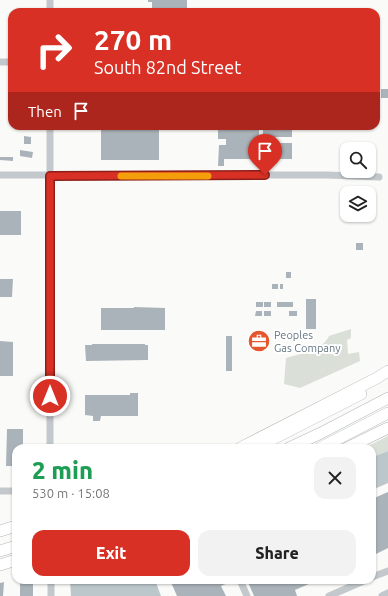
<!DOCTYPE html>
<html lang="en">
<head>
<meta charset="utf-8">
<style>
	body { margin:0; font-family:Ubuntu,sans-serif; background:#f2f2f2; color:#222; height:100vh; display:flex; flex-direction:column; font-size:15px; white-space:nowrap }
	* { box-sizing:border-box; margin:0 }
	p { font-size:13px; color:#767676 }
	.icon { flex:none; width:22px; height:22px; fill:none; stroke:currentColor; stroke-width:2; stroke-linecap:round; stroke-linejoin:round }
	.map { position:relative; flex:1; overflow:hidden }
	.side { position:absolute; left:12px; top:444px; width:364px; height:140px; display:flex; flex-direction:column; background:#fff; border-radius:12px; box-shadow:0 1px 3px #0004 }
	.side>* { flex:none }
	.banner { position:absolute; left:8px; top:8px; width:372px; height:122px; border-radius:12px; box-shadow:0 1px 3px #0004; background:#d93025; color:#fff; overflow:hidden }
	.fabs { position:absolute; left:340px; top:142px; display:grid; gap:8px }
	.fabs a { display:grid; place-items:center; width:36px; height:36px; border-radius:8px; background:#fff; box-shadow:0 1px 3px #0004; font-size:20px }
	.pin { position:absolute; display:grid; place-items:center; width:34px; height:34px; color:#fff; margin:-41px -17px; border-radius:50% 50% 50% 0; rotate:-45deg; box-shadow:0 0 4px #0007 }
	.pin .icon { rotate:45deg }
	.me { position:absolute; width:44px; margin:-22px; rotate:0deg; stroke-linejoin:round; filter:drop-shadow(0 0 3px #0008) }
	.turn { display:flex; align-items:center; gap:14px; height:84px; padding:0 20px; font-size:18px }
	.turn .icon { width:52px; height:52px; stroke-width:2.5 }
	.turn b { display:block; font-size:28px; line-height:34px }
	.then { display:flex; align-items:center; height:38px; padding:0 20px; background:#0003; gap:8px; font-size:15px }
	.round { display:grid; place-items:center; flex:none; width:42px; height:42px; border-radius:12px; background:#f2f2f2 }
	.headline { display:flex; align-items:center; justify-content:space-between; height:68px; padding:0 20px }
	h1 { font-size:24px; font-weight:800; line-height:30px; color:#1e9e55 }
	.primary-button { display:flex; gap:8px; margin-top:auto; padding:8px 20px }
	.primary-button a { flex:1; height:46px; border-radius:12px; background:#d93025; color:#fff; font-size:16px; font-weight:800; line-height:46px; text-align:center }
	.primary-button a+a { background:#f2f2f2; color:#222 }
	.map>svg:first-child { display:block }
	.green { fill:#dadfd7 }
	.water { fill:#bbc7cb }
	.building { fill:#aab3b9 }
	.lines { fill:none; stroke-linecap:round; stroke-linejoin:round }
	.highway-casing { stroke:#b4b9bd; stroke-width:12 }
	.minor { stroke:#c3c8cc; stroke-width:7 }
	.highway { stroke:#fff; stroke-width:11 }
	.route-casing { stroke:#8d1f18; stroke-width:10 }
	.route { stroke:#d93025; stroke-width:7 }
	.slow { stroke:#f59e0b; stroke-width:7 }
	.labels { text-anchor:middle; dominant-baseline:central; stroke-width:4; stroke-linejoin:round; paint-order:stroke }
	.poi-label { font-size:11px; fill:#657683; stroke:#fff; text-anchor:start }
</style>
</head>
<body>
<div class="map">
<svg width="388" height="596" viewBox="0 0 388 596">
	<rect width="100%" height="100%" fill="#fafaf8"/>
	<path class="green" d="M351 329V338L347 340 348 354 359 352 360 361 300 388 284 384 286 358C300 354 323 350 329 336Z
		M388 436V451L373 457 372 460V448H364Z"/>
	<path class="water" d="M388 451V483L372 490V460L373 457Z
		M70 580H155L161 596H71Z"/>
	<path class="building" d="M148 0H187V9H183V12H152V2H148Z
		M381 89H388V98H381Z
		M9 96H12V110H9Z
		M101 126H159V160H101Z
		M218 126H259V138H263V126H292V137H266V143H292V159H263V142H260L259 157H252V159H224V166H218L219 145H226V139H218Z
		M24 136 31 137V144H24Z
		M20 150 33 152 32 158 20 156Z
		M0 157H13V161L0 160Z
		M0 211H21V235H0Z
		M356 243H363V250H356Z
		M286 272H291V278H286Z
		M0 279H13L12 297H0Z
		M272 284H278V289H272Z
		M280 284H283V289H280Z
		M306 299H316V329H306Z
		M256 302H263V307H256Z
		M264 302H271V307H264Z
		M277 302H293V307H277Z
		M134 307 165 308V330H101V308H134Z
		M256 311H262V316H255Z
		M264 311H271V316H264Z
		M289 311H297V316H289Z
		M226 336H232V371H226Z
		M0 341 13 342V376H0Z
		M92 344H145V345H148V360L86 361 85 345H92Z
		M130 393H138V416H101L100 421H93V416L85 415V395H130Z
		M7 429H23V448H16V466H6Z
		M388 492V548L372 556V499Z
		M170 580H226L228 583 221 586 226 596H177Z
		M247 580H318L295 590 297 596H254Z
		M20 581 33 582V596H20Z
		M4 582 3 596H0V583Z"/>
	<g class="lines">
		<g class="highway-casing">
			<path id="highway" d="M263 444 361 394
				M240 448 377 378 388 371
				M289 448 321 433 388 398
				M320 448 388 413
				M347 448 388 428
				M0 531 16 526
				M0 551 16 546
				M0 565 16 560"/>
		</g>
		<path class="minor" d="M50 0V12
			M0 62H12
			M50 126V448
			M0 175H327L379 177
			M0 491H16
			M372 577 388 571
			M51 580V596
			M240 580 247 596
			M329 596 366 580
			M382 596 388 593"/>
		<use href="#highway" class="highway"/>
	</g>
	<g class="lines">
		<g class="route-casing">
			<path id="route" d="M50 396V176L265 175"/>
		</g>
		<use href="#route" class="route"/>
		<path class="slow" d="M121 176H208"/>
	</g>
	<defs>
		<g id="office-disc" transform="scale(1.15)"><circle r="9.5" fill="#e4572e" stroke="#fff"/><path d="M-6-3h4V-5.5h4V-3h4V5H-6ZM-1-4.5V-3h2v-1.5ZM-6 0V1H6V0Z" fill="#fff"/></g>
	</defs>
	<g fill-rule="evenodd">
		<use href="#office-disc" x="259" y="341"/>
	</g>
	<g class="labels">
		<g class="poi-label">
			<text x="274" y="335">Peoples<tspan x="274" dy="13">Gas Company</tspan></text>
		</g>
	</g>
</svg>
<div class="fabs">
<a><svg class="icon" aria-label="search" viewBox="0 0 24 24"><circle cx="10" cy="10" r="6"/><path d="M15 15l6 6"/></svg></a>
<a><svg class="icon" aria-label="layers" viewBox="0 0 24 24"><path d="M12 4l9 5-9 5-9-5zM3 14l9 5 9-5"/></svg></a>
</div>
<div class="pin" style="left:265px;top:175px;background:#d93025"><svg class="icon" aria-label="arrive" viewBox="0 0 24 24"><path d="M6 21V4h12l-3 4 3 4H6"/></svg></div>
<svg class="me" style="left:50px;top:396px" viewBox="-20 -20 40 40"><circle r="17" fill="#d93025" stroke="#fff" stroke-width="3"/><path d="M0-11L8 9 0 5-8 9z" fill="#fff"/></svg>
<div class="banner">
<div class="turn"><svg class="icon" aria-label="right" viewBox="0 0 24 24"><path d="M7 20v-9h11M14 6l5 5-5 5"/></svg><div><b>270 m</b>South 82nd Street</div></div>
<div class="then">Then<svg class="icon" aria-label="arrive" viewBox="0 0 24 24"><path d="M6 21V4h12l-3 4 3 4H6"/></svg></div>
</div>
<section class="side">
<div class="headline"><div><h1>2 min</h1><p>530 m · 15:08</p></div><a class="round"><svg class="icon" aria-label="close" viewBox="0 0 24 24"><path d="M6 6l12 12M18 6L6 18"/></svg></a></div>
<div class="primary-button"><a>Exit</a><a>Share</a></div>
</section>
</div>
</body>
</html>
